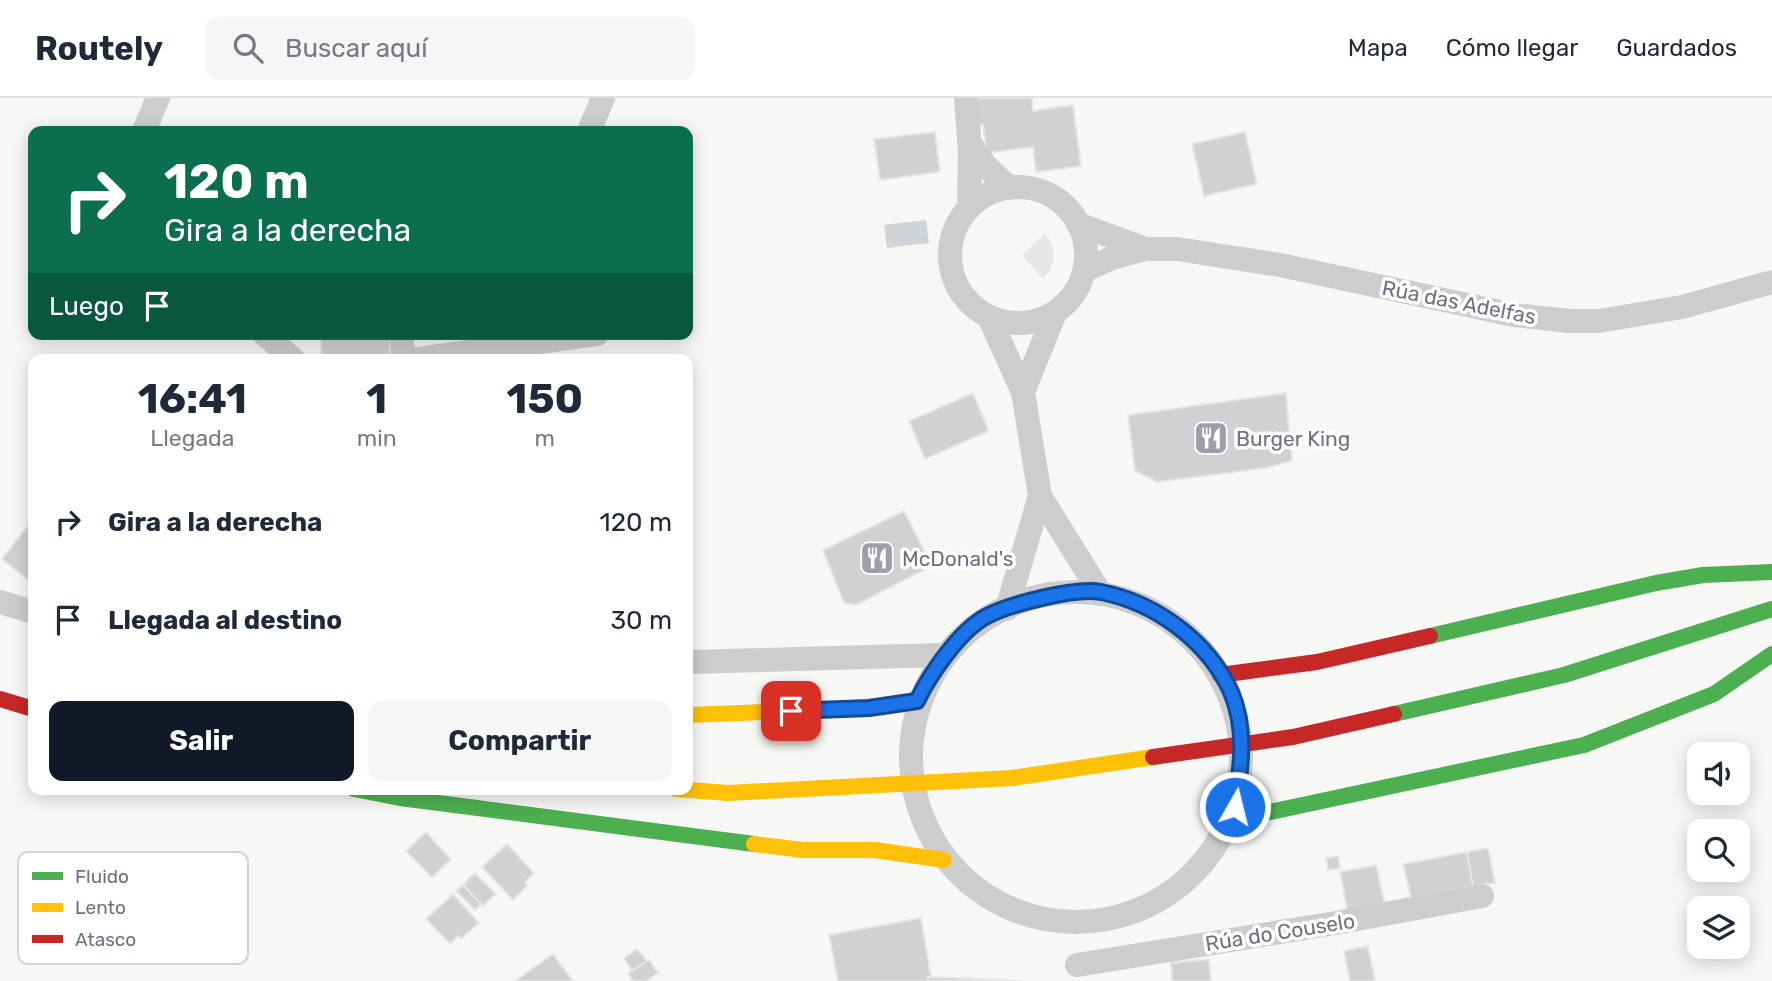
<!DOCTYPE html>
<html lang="es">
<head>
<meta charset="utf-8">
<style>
	body { margin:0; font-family:Rubik,sans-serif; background:#f6f6f7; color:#1f2937; height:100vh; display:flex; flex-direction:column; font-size:26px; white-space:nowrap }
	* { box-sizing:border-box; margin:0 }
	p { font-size:23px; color:#747a83 }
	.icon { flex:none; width:38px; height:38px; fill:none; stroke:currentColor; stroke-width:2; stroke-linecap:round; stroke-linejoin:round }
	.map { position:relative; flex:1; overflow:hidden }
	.drawer { position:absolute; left:28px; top:256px; width:665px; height:441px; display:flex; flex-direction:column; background:#fff; border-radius:14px; box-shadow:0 4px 18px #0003 }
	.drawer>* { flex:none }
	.hud { position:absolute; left:28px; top:28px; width:665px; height:214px; border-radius:14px; box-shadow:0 4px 18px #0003; background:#0b6e4f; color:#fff; overflow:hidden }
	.fabs { position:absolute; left:1687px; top:644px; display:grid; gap:14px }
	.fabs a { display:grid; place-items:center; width:63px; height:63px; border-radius:14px; background:#fff; box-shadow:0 4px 18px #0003; font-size:35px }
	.pin { position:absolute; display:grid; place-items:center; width:60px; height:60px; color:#fff; margin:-30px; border-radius:14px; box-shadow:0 4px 10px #0006 }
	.me { position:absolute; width:77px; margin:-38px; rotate:8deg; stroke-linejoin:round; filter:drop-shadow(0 0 5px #0008) }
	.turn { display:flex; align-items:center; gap:24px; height:147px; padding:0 21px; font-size:32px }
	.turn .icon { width:91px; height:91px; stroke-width:2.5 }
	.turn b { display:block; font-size:49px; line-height:60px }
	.then { display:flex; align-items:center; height:66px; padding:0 21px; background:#0003; gap:14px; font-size:26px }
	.eta { display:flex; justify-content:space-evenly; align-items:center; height:119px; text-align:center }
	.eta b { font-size:42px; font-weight:700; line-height:49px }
	.primary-button { display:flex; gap:14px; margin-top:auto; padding:14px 21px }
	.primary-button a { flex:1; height:80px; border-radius:14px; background:#111827; color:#fff; font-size:28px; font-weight:700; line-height:80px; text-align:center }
	.primary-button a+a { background:#f6f6f7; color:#1f2937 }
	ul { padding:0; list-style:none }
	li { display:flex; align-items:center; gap:21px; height:98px; padding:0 21px }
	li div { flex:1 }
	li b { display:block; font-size:26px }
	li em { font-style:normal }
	header { display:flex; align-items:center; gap:42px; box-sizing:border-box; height:98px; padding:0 35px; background:#fff; border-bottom:2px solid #e0e1e3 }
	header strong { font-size:33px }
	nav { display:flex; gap:38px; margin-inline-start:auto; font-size:24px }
	.search { width:490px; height:63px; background:#f6f6f7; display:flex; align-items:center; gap:18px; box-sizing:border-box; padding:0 24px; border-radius:14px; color:#747a83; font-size:26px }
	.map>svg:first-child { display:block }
	.green { fill:#e5e9e6 }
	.water { fill:#d0d3d8 }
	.building { fill:#d0d1d2; stroke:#e6e6e6; stroke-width:2 }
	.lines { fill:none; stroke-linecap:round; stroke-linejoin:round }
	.street { stroke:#cdcdce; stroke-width:24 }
	.fast { stroke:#4caf50; stroke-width:16 }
	.slow { stroke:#ffc107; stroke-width:16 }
	.jam { stroke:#c62828; stroke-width:16 }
	.route-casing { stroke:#114b97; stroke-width:18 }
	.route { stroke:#1a73e8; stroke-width:12 }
	.labels { text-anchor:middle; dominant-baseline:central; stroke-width:7; stroke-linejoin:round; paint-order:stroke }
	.street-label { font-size:21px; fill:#6b7082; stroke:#fff }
	.poi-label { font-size:21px; fill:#6b7082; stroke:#fff; text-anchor:start }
	.key { fill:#fff; stroke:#d3d4da; stroke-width:2 }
	.key-label { font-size:19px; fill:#6b7082 }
</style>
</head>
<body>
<header>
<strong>Routely</strong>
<div class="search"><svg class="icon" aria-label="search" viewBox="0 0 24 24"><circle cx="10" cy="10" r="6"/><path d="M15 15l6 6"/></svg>Buscar aquí</div>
<nav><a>Mapa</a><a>Cómo llegar</a><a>Guardados</a></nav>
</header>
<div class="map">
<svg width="1772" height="883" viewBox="0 0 1772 883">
	<rect width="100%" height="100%" fill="#f7f7f6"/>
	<path class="green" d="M1045 136C1058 148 1056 169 1043 181L1022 157Z"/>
	<path class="water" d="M926 122 929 145 887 150 884 127Z"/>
	<path class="building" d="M972 0H1032L1033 13 1073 7 1081 68 1036 74 1033 49 987 55 983 27H975Z
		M935 34 940 74 880 82 874 41Z
		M1245 34 1257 86 1204 98 1192 46Z
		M321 240H390V261H321Z
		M973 295 989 333 925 361 909 323Z
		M1286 295 1292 363 1266 370 1157 384 1135 373 1128 317Z
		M904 413 932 468 856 507 844 505 823 452Z
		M33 421V486L2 461Z
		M426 734 451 761 432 780 406 753Z
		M507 746 534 775 525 784 528 787 513 802 482 769Z
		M1488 750 1495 785 1473 788 1467 754Z
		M1467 754 1473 788 1411 800 1403 766Z
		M1338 758 1340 770 1328 772 1326 760Z
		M1376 767 1385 808 1348 815 1340 774Z
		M475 775 496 796 483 808 463 787Z
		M463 787 481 806 475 812 456 793Z
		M453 796 479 825 461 841 458 838 450 846 426 821Z
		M921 820 931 879H928L929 883H838L829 837Z
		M1368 848 1375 883H1350L1344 853Z
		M637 851 647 863 632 873 624 860Z
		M553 856 573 883H515Z
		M1209 861 1211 883H1172L1171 865Z
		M649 862 658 875 646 883H633L628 875Z
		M928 879H931L1022 883H929Z"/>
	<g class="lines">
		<path class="street" d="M966 0 970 54 969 110
			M144 33 158 0
			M589 33 603 0
			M970 45 985 67 1009 90
			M950 157a68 68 0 1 1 136 0a68 68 0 1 1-136 0Z
			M1078 126 1145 151
			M1085 172 1112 160 1145 151H1177L1280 167 1514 217 1570 223H1599L1682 209 1772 184
			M989 219 1023 294 1040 398 1007 511
			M264 236 293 261
			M401 236 404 261
			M418 261 597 236
			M1023 294 1055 215
			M1040 398 1099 493
			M911 659a165 165 0 1 1 330 0a165 165 0 1 1-330 0Z
			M0 504 33 514
			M688 564 943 557
			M1077 867 1336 825 1482 798"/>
		<path class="fast" d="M1430 538 1656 485 1703 477 1772 474
			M1394 616 1564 577 1772 511
			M354 691 400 700 754 746
			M1225 728 1256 717 1584 647 1714 596 1772 556"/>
		<path class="slow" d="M688 617 869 610 917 602
			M676 691 728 695 1012 680 1153 659
			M754 746 803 752H875L944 762"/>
		<path class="jam" d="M1220 577 1317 564 1430 538
			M0 601 33 611
			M1153 659 1293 639 1394 616"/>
	</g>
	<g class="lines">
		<g class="route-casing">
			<path id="route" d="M791 613 869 610 917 603C930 576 960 532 987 518 1010 506 1076 489 1101 494 1156 505 1208 543 1231 594 1247 631 1241 671 1235 709"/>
		</g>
		<use href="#route" class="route"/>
	</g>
	<defs>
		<g id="restaurant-square" transform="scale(1.75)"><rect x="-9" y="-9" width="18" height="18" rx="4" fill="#9c9fab" stroke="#fff"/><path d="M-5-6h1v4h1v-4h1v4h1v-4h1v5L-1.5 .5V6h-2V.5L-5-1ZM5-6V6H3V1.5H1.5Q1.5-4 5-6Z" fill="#fff"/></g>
	</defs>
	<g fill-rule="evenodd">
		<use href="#restaurant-square" x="1211" y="340"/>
		<use href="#restaurant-square" x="877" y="460"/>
	</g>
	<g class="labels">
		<g class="street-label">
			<text transform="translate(1459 204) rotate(11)">Rúa das Adelfas</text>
			<text transform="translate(1280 834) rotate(-9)">Rúa do Couselo</text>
		</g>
		<g class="poi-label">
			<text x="1236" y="340">Burger King</text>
			<text x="902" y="460">McDonald's</text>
		</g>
	</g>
	<rect x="18" y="754" width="230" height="112" rx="10" class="key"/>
	<rect x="32" y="774" width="31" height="8" fill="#4caf50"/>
	<rect x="32" y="805" width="31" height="9" fill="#ffc107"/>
	<rect x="32" y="837" width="31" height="8" fill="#c62828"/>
	<g class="key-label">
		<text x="75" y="785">Fluido</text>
		<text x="75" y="816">Lento</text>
		<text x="75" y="848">Atasco</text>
	</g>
</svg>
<div class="fabs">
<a><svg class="icon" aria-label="sound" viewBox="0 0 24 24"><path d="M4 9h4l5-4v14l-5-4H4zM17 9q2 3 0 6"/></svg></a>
<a><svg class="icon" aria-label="search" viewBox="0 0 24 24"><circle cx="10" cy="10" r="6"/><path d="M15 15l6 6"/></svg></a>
<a><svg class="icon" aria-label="layers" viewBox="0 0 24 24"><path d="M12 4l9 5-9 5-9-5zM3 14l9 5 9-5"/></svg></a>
</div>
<div class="pin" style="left:791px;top:613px;background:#d93025"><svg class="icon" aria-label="arrive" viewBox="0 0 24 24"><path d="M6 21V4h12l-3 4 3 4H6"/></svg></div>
<svg class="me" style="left:1235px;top:709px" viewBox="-20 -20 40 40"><circle r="17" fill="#1a73e8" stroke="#fff" stroke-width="3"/><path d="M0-11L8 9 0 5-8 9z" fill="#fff"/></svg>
<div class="hud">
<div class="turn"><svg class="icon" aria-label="right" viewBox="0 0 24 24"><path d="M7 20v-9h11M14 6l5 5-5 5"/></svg><div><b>120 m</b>Gira a la derecha</div></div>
<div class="then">Luego<svg class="icon" aria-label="arrive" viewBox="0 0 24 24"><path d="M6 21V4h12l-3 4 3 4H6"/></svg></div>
</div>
<section class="drawer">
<div class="eta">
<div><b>16:41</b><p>Llegada</p></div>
<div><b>1</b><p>min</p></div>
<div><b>150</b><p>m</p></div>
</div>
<ul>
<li><svg class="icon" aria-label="right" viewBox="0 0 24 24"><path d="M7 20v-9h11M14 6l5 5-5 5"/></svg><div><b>Gira a la derecha</b></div><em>120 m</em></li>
<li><svg class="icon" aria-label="arrive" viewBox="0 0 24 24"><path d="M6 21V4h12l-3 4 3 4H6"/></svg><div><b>Llegada al destino</b></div><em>30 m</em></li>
</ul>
<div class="primary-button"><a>Salir</a><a>Compartir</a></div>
</section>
</div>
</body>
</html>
